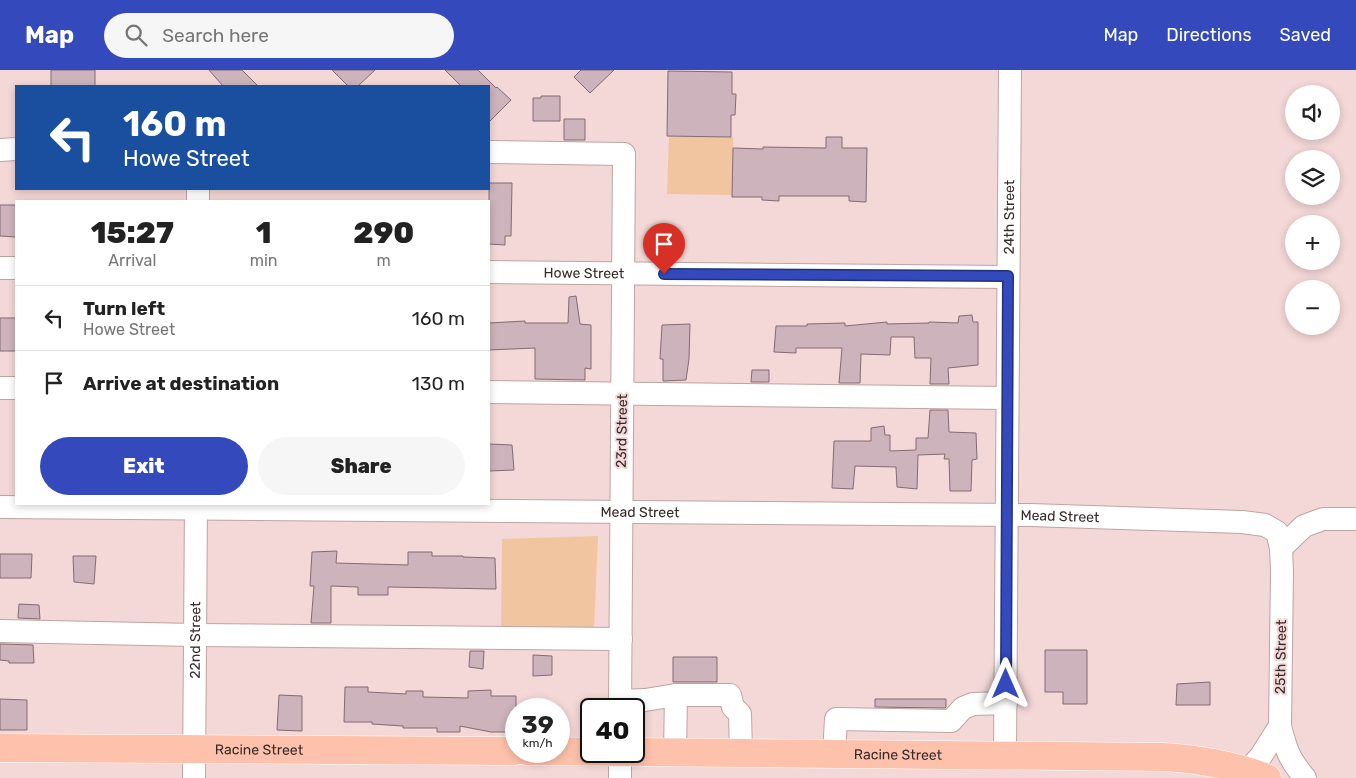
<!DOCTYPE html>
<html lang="en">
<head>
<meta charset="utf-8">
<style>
	body { margin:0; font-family:Rubik,sans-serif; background:#f6f6f6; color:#222; height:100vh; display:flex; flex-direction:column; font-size:19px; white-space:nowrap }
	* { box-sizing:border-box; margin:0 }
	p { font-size:16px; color:#767676 }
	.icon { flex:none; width:28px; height:28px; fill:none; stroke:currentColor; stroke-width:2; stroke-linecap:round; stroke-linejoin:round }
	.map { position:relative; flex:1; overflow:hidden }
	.drawer { position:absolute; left:15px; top:130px; width:475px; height:305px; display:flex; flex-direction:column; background:#fff; border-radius:0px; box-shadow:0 2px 8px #0003 }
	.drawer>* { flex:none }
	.hud { position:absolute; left:15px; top:15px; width:475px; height:105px; border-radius:0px; box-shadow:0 2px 8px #0003; background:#1a4fa0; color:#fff; overflow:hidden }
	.tools { position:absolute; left:1285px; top:15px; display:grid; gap:10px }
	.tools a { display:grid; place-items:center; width:55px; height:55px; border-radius:50%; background:#fff; box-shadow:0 2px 8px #0003; font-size:25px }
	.speed { position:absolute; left:505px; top:628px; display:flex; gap:10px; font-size:25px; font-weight:700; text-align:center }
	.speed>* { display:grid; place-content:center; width:65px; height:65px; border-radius:50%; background:#fff; box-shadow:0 2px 8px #0003; line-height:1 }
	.speed small { font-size:12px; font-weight:400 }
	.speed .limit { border:2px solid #111; border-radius:8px; background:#fff; color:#111 }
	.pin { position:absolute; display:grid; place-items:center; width:42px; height:42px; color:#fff; margin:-51px -21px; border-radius:50% 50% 50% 0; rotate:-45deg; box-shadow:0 0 5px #0007 }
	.pin .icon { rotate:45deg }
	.me { position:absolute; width:55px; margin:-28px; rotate:0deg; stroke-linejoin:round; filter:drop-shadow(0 0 4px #0008) }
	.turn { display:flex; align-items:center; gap:18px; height:105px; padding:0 25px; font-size:22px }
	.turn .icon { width:65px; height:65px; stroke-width:2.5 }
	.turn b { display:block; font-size:35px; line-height:42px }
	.eta { display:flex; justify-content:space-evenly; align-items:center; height:85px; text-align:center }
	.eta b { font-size:30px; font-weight:800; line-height:35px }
	.cta { display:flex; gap:10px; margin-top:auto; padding:10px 25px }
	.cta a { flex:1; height:58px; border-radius:30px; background:#344abc; color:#fff; font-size:20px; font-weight:800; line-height:58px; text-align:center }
	.cta a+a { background:#f6f6f6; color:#222 }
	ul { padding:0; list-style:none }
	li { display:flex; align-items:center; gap:15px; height:65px; padding:0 25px; border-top:1px solid #e0e0e0 }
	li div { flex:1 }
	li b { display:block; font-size:19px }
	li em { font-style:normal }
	header { display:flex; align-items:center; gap:30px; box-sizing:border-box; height:70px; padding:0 25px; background:#344abc; color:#fff }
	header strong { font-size:24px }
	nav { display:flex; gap:28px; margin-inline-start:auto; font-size:18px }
	.search { width:350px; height:45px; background:#f6f6f6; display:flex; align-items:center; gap:12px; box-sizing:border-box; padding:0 18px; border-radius:28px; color:#767676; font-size:19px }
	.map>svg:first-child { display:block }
	.green { fill:#f1c5a0 }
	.building { fill:#cdb3bb; stroke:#836b73 }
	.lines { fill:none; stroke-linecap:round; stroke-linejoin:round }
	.minor-casing { stroke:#bfa4a4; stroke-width:24 }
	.major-casing { stroke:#fff; stroke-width:29 }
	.minor { stroke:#fff; stroke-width:22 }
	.major { stroke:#fec2ac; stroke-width:28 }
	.route-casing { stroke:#22307a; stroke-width:12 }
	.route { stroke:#344abc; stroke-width:9 }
	.labels { text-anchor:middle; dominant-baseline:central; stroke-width:4; stroke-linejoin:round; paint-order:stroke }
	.street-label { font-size:14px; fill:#352a2a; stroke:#f4d7d7 }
</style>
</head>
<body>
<header>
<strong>Map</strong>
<div class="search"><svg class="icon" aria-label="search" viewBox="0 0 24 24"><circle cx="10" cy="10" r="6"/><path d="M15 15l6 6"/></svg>Search here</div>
<nav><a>Map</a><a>Directions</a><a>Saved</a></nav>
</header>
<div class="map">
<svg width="1356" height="708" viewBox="0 0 1356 708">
	<rect width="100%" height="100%" fill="#f4d7d7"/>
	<path class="green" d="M669 66 733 67 734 125 667 124Z
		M598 466 594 559 501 556 502 469Z"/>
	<path class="building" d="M51 0H95V16H51Z
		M209 0H242L258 16H223Z
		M332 0H375L358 16H348Z
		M445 0H478L496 18 497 17 511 30 489 52V16H461Z
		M581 0H614L590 23 574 7Z
		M668 1 732 2V24H736L735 45H731V67L667 66Z
		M541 26H560V51H533V28H541Z
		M564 49H585V70H564Z
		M826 67H842V78H867L866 132 849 131V126H779V131L762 130V127H732L733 78 763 79V77L826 78Z
		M489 113H512L511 166H505V175L489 174Z
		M0 135H16V167L0 166Z
		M576 226 580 254 591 255V299L585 298V310L535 309V278L489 280V253L525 251V253H568L569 227Z
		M972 245 973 252H978V295L948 298 949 314H930L931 288H915L914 267H891L890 285 861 284 860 313H839L842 278H796V283L774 282 776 256H807V254L845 253V256L887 252V254L929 253V252L958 253 959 246Z
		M0 248H16V281H0Z
		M690 254 689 289 686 310 663 311V289H660L662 255Z
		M752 300H769V312H751Z
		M930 340H948L949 362 976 363 977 389 972 390 971 421H950L949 389H944L945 384 918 385 917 419 897 417 896 397 855 396 853 419 832 418 834 371H871V358L884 356 885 365H890V381L916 380V368H928Z
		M489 374 512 375 514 400 489 401Z
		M337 481 336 493 408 495V482H432V486H463V487L495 488 496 519 388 517V525H358V517L331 516V553H311L314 516H310L312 482Z
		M0 484H32L31 508H0Z
		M73 486H96L94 514 74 512Z
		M19 534 39 535 40 549 18 548Z
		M0 574 33 575 34 593H9V591L0 590Z
		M1045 580H1087V634H1063V622H1045Z
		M470 581H484L483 599 469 597Z
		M533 585 552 586V605L533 606Z
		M673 587H717V612H673Z
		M1210 612V635H1176L1177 614Z
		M345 617H368V622L406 624V621H423V627L468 628V621L491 620V626H516V662H491L460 656V662H437V658H403V656L372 654V652H344Z
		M279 625 302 626V661L277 660Z
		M0 629 27 630V660H0Z
		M875 629H946V637L945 638 875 637Z"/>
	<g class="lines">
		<g class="minor-casing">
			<g id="minor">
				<path d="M0 80 16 79"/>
				<path d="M489 82 624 84 620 639"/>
				<path d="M198 131V119"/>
				<path d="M0 198H16"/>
				<path id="s1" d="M489 202 1008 207"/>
				<path d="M0 318H16"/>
				<path d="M489 322 1007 328"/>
				<path id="s2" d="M0 437 1030 445 1242 452 1265 455 1277 462 1281 478 1282 501 1280 656 1261 686 1247 701"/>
				<path d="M1281 478 1304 456 1323 449H1356"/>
				<path d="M0 561 195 565 621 569"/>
				<path d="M620 631 645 630 676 625"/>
				<path d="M1280 656C1286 680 1289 689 1305 708"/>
				<path d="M675 683 676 625H730L733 637 740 644 741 683"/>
				<path d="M834 684 836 649 951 651 963 638 973 634 1006 633"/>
				<path id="s3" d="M1005 685 1010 0"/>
				<path id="s4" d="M194 708 196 434"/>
				<path d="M620 708V681"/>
			</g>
		</g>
		<g class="major-casing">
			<g id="major">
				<path id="s5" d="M0 678 516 681"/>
				<path id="s6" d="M526 681 1163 687C1199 689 1233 695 1267 708"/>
			</g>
		</g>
		<use href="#minor" class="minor"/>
		<use href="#major" class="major"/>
	</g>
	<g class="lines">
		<g class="route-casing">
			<path id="route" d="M664 204 1008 206 1006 614"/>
		</g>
		<use href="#route" class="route"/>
	</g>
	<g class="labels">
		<g class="street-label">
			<text stroke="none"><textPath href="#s3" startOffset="538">24th Street</textPath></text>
			<text stroke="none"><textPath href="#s1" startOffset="95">Howe Street</textPath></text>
			<text transform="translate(622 361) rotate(-89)">23rd Street</text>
			<text stroke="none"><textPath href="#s2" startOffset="640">Mead Street</textPath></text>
			<text stroke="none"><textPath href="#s2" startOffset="1060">Mead Street</textPath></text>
			<text stroke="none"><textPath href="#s4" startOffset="138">22nd Street</textPath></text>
			<text transform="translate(1281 587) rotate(-89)">25th Street</text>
			<text stroke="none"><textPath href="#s5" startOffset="259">Racine Street</textPath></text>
			<text stroke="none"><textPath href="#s6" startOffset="372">Racine Street</textPath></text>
		</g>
	</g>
</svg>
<div class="tools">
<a><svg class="icon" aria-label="sound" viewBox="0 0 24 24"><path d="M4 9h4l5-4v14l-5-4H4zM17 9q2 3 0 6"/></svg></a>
<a><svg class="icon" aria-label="layers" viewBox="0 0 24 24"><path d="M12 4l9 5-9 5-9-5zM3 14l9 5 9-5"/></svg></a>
<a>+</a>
<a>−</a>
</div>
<div class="speed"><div>39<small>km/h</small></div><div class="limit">40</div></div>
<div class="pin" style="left:664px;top:204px;background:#d93025"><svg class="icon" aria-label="arrive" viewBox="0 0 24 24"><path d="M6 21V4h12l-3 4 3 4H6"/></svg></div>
<svg class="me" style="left:1006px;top:614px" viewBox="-20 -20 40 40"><path d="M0-17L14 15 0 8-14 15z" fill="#344abc" stroke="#fff" stroke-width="4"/></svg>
<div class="hud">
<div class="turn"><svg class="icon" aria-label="left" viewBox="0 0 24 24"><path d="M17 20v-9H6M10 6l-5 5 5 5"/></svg><div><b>160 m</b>Howe Street</div></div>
</div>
<section class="drawer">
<div class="eta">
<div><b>15:27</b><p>Arrival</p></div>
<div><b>1</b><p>min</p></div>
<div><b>290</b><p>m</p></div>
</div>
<ul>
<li><svg class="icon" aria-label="left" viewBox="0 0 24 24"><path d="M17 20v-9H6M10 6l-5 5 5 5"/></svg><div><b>Turn left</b><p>Howe Street</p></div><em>160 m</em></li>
<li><svg class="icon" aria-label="arrive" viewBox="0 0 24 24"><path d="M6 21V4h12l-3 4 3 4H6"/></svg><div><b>Arrive at destination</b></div><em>130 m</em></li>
</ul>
<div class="cta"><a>Exit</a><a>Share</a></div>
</section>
</div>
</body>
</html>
